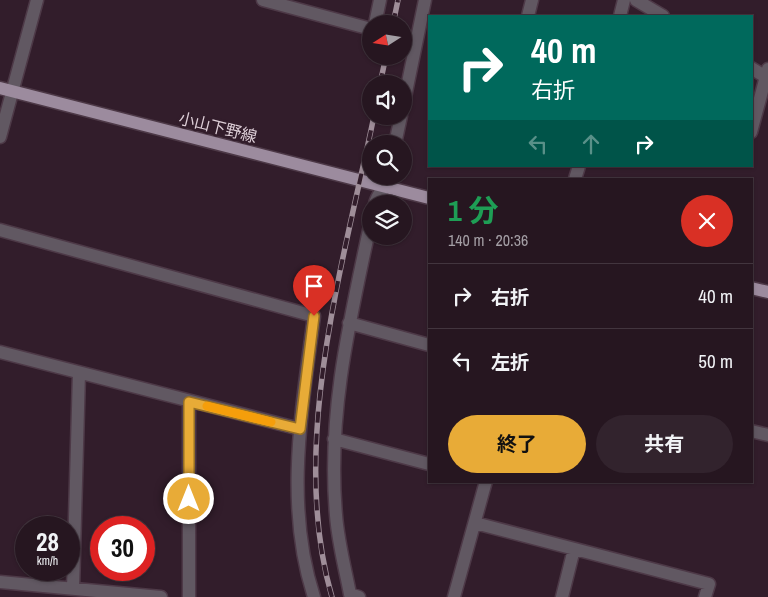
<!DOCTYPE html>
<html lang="ja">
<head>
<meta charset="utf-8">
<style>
	body { margin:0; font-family:"Archivo Narrow","Noto Sans JP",sans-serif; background:#32232d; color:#f1f3f6; height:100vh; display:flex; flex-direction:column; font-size:19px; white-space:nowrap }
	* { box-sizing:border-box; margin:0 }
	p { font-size:16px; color:#a49fa5 }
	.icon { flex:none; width:28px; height:28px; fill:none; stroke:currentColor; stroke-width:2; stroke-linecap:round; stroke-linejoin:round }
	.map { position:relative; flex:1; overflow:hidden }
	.panel { position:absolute; left:428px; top:178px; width:325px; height:305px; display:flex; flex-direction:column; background:#261620; border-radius:0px; box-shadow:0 1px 4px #0004,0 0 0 1px #42353e }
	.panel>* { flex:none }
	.hud { position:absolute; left:428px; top:15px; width:325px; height:152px; border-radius:0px; box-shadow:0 1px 4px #0004,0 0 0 1px #42353e; background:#00695c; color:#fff; overflow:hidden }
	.needle { width:32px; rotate:258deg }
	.controls { position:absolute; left:362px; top:15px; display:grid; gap:10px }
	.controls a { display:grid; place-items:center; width:50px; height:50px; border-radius:50%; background:#261620; box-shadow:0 1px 4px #0004,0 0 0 1px #42353e; font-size:25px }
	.speed { position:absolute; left:15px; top:516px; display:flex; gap:10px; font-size:25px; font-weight:700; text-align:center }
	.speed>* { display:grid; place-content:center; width:65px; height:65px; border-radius:50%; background:#261620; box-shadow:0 1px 4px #0004,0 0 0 1px #42353e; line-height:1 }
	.speed small { font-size:12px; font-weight:400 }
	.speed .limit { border:8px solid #d22; background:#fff; color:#111 }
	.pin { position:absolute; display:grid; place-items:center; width:42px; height:42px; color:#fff; margin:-51px -21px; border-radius:50% 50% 50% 0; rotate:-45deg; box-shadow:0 0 5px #0007 }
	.pin .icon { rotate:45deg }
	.me { position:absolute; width:55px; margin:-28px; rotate:0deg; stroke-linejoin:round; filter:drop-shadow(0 0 4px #0008) }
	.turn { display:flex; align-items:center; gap:18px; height:105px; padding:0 20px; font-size:22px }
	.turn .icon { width:65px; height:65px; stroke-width:2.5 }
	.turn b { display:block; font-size:35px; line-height:42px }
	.lanes { display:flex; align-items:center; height:48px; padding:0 20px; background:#0003; justify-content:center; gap:25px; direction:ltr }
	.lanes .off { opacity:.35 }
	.round { display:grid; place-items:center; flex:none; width:52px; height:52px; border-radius:26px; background:#32232d }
	.head { display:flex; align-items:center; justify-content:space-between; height:85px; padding:0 20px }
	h1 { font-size:30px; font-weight:700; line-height:38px; color:#1e9e55 }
	.action { display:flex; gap:10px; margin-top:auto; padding:10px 20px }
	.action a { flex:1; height:58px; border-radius:30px; background:#e8ab37; color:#111; font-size:20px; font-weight:700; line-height:58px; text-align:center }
	.action a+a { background:#32232d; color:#f1f3f6 }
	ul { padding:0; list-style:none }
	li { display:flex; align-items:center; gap:15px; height:65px; padding:0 20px; border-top:1px solid #42353e }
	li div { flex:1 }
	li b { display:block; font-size:19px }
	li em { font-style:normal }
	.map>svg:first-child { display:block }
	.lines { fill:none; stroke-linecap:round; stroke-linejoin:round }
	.minor-casing { stroke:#4d3947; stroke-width:15 }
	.major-casing { stroke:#4d3947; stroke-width:15 }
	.minor { stroke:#615862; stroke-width:12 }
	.major { stroke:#9c8b9e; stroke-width:12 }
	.rail-casing { stroke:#9f8e99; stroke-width:5.5 }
	.rail { stroke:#321d2b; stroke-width:4; stroke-dasharray:11; stroke-linecap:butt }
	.route-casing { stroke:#976f24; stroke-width:12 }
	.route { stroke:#e8ab37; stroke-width:9 }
	.slow { stroke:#f59e0b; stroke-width:9 }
	.labels { text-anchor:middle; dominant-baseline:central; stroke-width:5; stroke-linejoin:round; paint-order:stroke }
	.street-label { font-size:16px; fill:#ddced7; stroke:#321d2b }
</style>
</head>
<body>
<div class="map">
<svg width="768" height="597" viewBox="0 0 768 597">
	<rect width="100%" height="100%" fill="#321d2b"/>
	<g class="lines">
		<g class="minor-casing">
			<path id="minor" d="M263 0 371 29
				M636 0 663 16
				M528 16 532 0
				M620 16 624 0
				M375 24 380 0
				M751 68 766 77
				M404 102 425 0
				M751 132 768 69
				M0 137 37 0
				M395 144 401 116
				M575 179 579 166
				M375 204C377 193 386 188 389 176
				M0 230 314 316C302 409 284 505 314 597
				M349 323 429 345
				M0 352 300 429
				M751 431 768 435
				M334 439 429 464
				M475 523 709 584 705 597
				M0 582 161 597
				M73 589 79 373
				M189 597V402
				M359 597 350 594C345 568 338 542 336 515 327 414 350 319 371 221
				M454 597 486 481
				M562 597 574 549"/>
		</g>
		<g class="major-casing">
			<path id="major" d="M0 88 429 198
				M751 288 768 292"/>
		</g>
		<use href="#minor" class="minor"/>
		<use href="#major" class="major"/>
		<g class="rail-casing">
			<path id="rail" d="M393 24 398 0
				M380 84 386 56
				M332 597C288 447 343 265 374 116"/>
		</g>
		<use href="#rail" class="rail"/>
	</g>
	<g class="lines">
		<g class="route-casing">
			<path id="route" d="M189 499V402L300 429 314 316"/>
		</g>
		<use href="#route" class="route"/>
		<path class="slow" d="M207 406 271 422"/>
	</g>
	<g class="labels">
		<g class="street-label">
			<text transform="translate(218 127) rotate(14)">小山下野線</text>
		</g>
	</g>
</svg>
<div class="controls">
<a><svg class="needle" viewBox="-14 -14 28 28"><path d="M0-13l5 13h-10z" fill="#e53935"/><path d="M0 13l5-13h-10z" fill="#a49fa5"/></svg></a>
<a><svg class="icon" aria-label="sound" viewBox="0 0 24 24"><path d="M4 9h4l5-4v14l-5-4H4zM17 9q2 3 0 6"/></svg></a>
<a><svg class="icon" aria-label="search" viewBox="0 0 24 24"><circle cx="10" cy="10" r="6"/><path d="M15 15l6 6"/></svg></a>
<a><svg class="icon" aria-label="layers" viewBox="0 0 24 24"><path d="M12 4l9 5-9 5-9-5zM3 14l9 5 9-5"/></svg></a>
</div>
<div class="speed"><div>28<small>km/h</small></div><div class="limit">30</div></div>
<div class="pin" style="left:314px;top:316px;background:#d93025"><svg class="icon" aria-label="arrive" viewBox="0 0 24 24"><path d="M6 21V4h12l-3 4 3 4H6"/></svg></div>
<svg class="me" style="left:189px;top:499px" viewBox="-20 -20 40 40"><circle r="17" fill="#e8ab37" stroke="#fff" stroke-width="3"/><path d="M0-11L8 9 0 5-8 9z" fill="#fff"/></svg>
<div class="hud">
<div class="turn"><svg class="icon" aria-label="right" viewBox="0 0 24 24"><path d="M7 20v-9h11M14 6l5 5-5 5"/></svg><div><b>40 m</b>右折</div></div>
<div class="lanes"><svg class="icon off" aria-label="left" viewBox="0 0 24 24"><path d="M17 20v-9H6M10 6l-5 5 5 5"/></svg><svg class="icon off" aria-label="ahead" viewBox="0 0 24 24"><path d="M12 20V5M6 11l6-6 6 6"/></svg><svg class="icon" aria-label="right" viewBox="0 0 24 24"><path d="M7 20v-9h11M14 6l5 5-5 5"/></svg></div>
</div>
<section class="panel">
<div class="head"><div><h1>1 分</h1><p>140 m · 20:36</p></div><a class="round" style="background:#d93025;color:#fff"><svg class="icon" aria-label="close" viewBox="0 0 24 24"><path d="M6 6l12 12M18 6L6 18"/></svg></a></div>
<ul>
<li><svg class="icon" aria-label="right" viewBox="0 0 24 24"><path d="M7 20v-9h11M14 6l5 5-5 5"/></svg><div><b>右折</b></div><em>40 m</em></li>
<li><svg class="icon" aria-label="left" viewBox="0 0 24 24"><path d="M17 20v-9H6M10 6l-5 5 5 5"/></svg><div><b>左折</b></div><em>50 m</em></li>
</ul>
<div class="action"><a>終了</a><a>共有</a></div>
</section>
</div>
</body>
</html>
